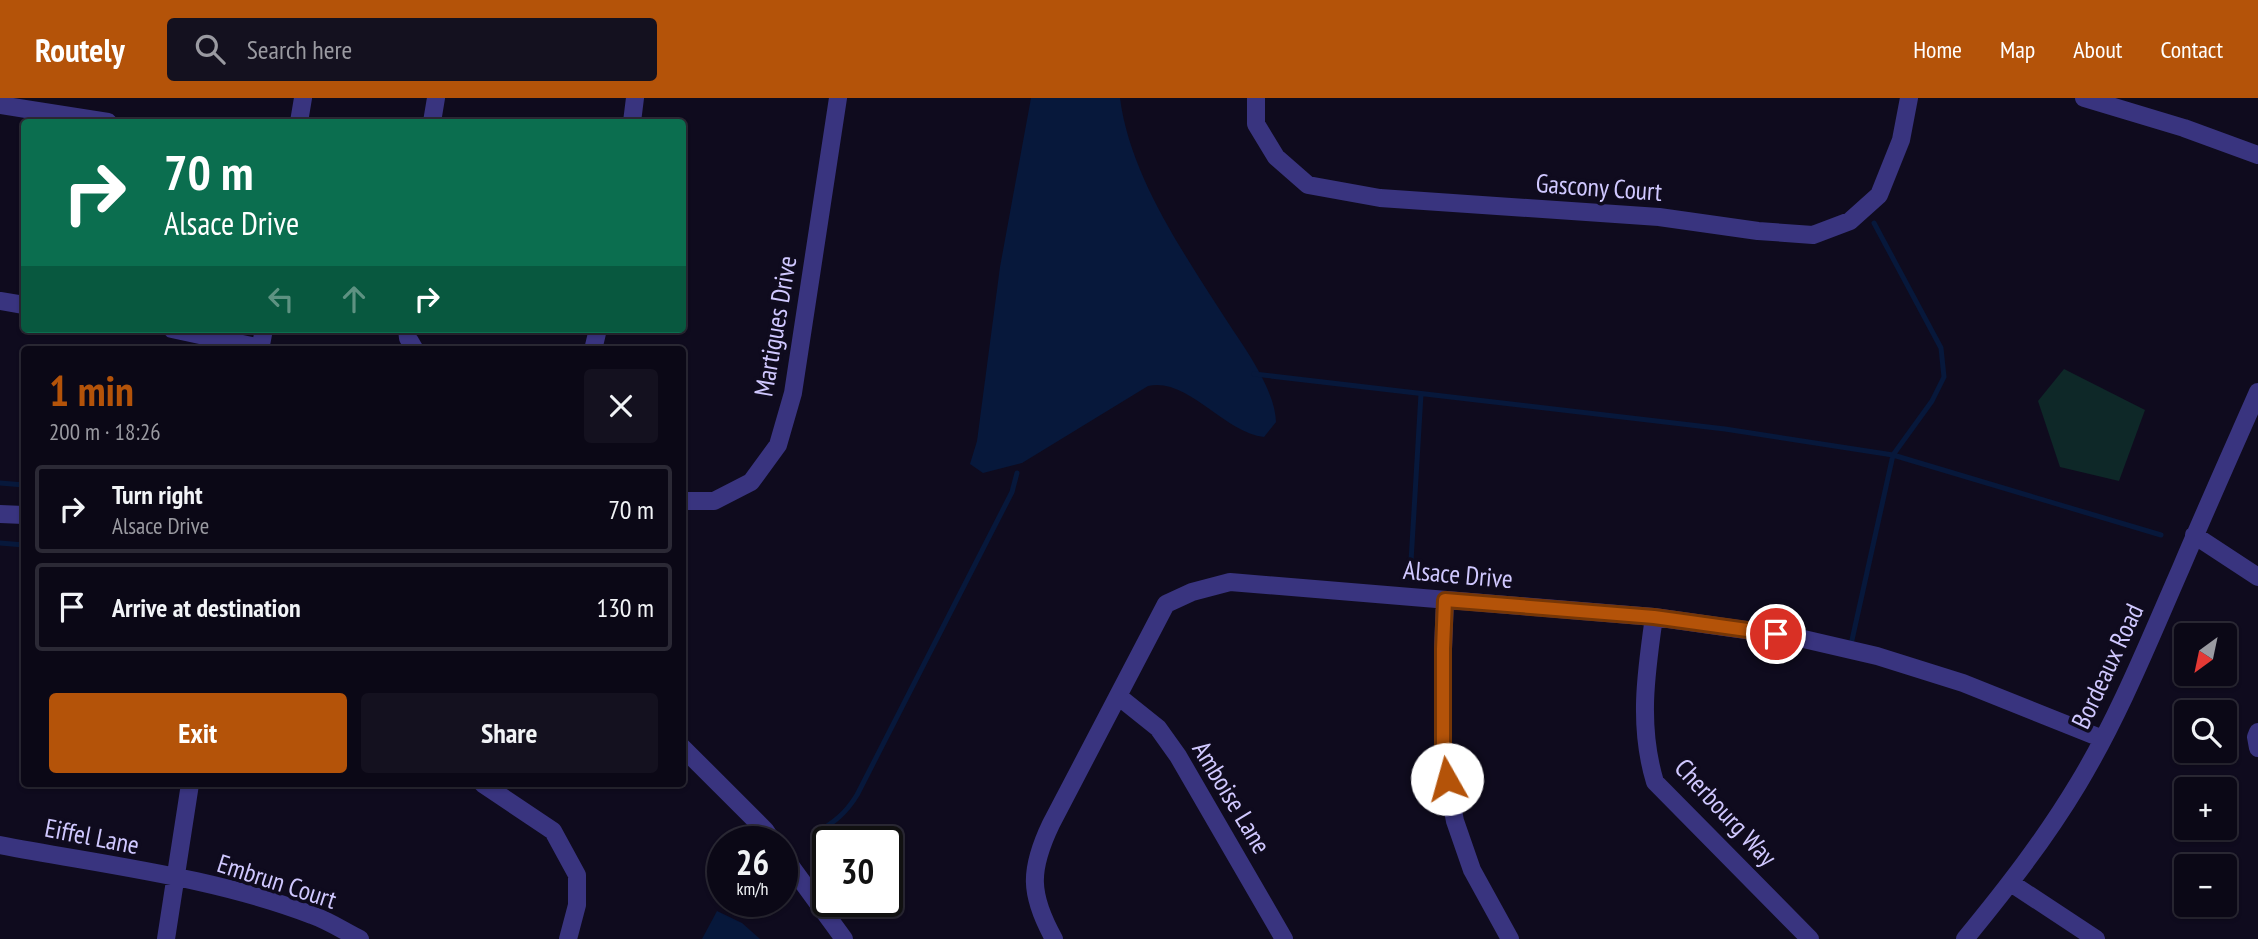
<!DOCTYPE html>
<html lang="en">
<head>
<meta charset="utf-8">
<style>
	body { margin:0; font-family:"PT Sans Narrow",sans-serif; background:#14111f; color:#f1f3f6; height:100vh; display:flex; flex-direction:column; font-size:26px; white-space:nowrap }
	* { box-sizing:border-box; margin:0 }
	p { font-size:23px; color:#9a9aa1 }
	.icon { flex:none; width:38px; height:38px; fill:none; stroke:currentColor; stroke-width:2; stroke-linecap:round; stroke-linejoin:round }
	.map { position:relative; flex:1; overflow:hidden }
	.details { position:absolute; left:21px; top:248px; width:665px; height:441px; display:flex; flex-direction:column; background:#0b0816; border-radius:7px; box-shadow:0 2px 5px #0004,0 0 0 2px #2b2935 }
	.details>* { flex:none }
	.guide { position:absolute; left:21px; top:21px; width:665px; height:214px; border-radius:7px; box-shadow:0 2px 5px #0004,0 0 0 2px #2b2935; background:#0b6e4f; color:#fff; overflow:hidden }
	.needle { width:46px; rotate:213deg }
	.buttons { position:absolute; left:2174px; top:525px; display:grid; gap:14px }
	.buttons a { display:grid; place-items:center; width:63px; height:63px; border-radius:7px; background:#0b0816; box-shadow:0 2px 5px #0004,0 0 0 2px #2b2935; font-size:35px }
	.speed { position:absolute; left:707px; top:728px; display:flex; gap:14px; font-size:35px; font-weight:700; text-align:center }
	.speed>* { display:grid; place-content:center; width:91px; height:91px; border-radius:50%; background:#0b0816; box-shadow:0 2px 5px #0004,0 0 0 2px #2b2935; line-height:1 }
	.speed small { font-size:18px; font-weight:400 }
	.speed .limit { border:4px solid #111; border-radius:10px; background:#fff; color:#111 }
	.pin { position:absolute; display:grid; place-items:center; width:60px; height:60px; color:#fff; margin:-30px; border:4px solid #fff; border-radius:50%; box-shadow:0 2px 7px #0007 }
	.me { position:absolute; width:77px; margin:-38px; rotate:353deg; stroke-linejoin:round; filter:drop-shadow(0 0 5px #0008) }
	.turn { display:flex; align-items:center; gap:24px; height:147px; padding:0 28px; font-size:32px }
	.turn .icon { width:91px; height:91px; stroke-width:2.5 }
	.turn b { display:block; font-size:49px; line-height:60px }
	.lanes { display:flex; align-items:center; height:66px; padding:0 28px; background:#0003; justify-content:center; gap:35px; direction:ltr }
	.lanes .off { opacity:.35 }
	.round { display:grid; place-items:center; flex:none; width:74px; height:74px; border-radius:7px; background:#14111f }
	.overview { display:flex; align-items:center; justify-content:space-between; height:119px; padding:0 28px }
	h1 { font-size:42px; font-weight:700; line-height:52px; color:#b45309 }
	.button { display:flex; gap:14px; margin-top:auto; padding:14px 28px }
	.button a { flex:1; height:80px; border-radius:7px; background:#b45309; color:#fff; font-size:28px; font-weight:700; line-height:80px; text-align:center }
	.button a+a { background:#14111f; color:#f1f3f6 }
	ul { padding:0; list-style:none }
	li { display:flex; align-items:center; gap:21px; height:88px; margin:0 14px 10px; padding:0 14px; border:4px solid #2b2935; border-radius:7px }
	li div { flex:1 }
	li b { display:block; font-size:26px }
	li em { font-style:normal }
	header { display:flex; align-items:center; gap:42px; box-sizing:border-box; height:98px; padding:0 35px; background:#b45309; color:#fff }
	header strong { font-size:33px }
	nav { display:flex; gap:38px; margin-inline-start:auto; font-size:24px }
	.search { width:490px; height:63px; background:#14111f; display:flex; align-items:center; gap:18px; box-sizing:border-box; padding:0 24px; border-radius:7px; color:#9a9aa1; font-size:26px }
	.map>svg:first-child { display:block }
	.green { fill:#0e2828 }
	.water { fill:#07183b }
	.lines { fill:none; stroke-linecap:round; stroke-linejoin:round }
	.stream { stroke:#07183b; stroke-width:5 }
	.minor { stroke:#39347f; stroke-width:18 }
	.route-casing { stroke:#753606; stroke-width:18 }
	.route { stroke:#b45309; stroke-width:12 }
	.labels { text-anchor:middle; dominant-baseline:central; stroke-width:7; stroke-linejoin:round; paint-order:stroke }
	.street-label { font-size:26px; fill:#d0c8ff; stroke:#0f0b1e }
</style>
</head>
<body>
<header>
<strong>Routely</strong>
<div class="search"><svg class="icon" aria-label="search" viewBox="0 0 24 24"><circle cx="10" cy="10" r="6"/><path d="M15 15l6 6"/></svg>Search here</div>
<nav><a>Home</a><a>Map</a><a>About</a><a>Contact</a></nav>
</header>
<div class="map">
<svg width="2258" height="841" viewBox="0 0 2258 841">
	<rect width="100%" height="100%" fill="#0f0b1e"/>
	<path class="green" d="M2064 271 2145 312 2119 383 2060 369 2038 303Z"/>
	<path class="water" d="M1031 0H1120C1130 78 1183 154 1225 220 1243 248 1275 290 1276 324L1264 339C1223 334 1188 279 1148 288L1022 365 983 375 970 366 977 343 1000 169Z
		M717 813 742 825 760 841H702Z"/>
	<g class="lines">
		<path class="stream" d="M1254 276 1725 331 1893 357 2161 437
			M0 385 24 387
			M0 445 24 447
			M1410 480 1421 296
			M1852 542 1893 357 1932 303 1944 279 1941 250 1874 125
			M814 736C834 725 846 715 857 697L1012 394 1017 375"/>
		<path class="minor" d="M1256 0V26L1276 59 1308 87 1380 100 1659 119 1758 133 1813 137 1850 123 1879 97 1901 42 1909 0
			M2084 0 2184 30 2258 57
			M0 7 108 24
			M299 24 303 0
			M432 24 436 0
			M632 24 635 0
			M0 203 24 207
			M172 231 261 250
			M407 231 408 240 415 252
			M260 252 264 231
			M593 252 598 231
			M682 403H714L751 384 778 347 793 295 838 0
			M0 416 24 417
			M2194 437 2258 479
			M1445 502 1443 551V660L1455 723 1472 772 1510 841
			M1654 519C1646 575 1638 628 1655 684L1810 841
			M1118 598 1158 630 1178 658 1284 841
			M2258 634 2256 639 2258 650
			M682 649 765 732 773 744
			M483 686 553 733 577 777V807L568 841
			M0 747C104 767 213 779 312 817 329 823 344 833 360 841
			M782 756 844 841
			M2011 785 2096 841
			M166 841 190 686
			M1054 841C1029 796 1029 772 1051 726L1166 506 1192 494 1230 484 1654 519 1795 539 1877 558 1963 585 2103 641
			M1965 841C2006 791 2045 741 2078 686 2119 618 2149 543 2181 470 2206 411 2232 353 2258 294"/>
	</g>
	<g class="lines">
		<g class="route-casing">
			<path id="route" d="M1447 681 1443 660V551L1445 502 1654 519 1776 536"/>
		</g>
		<use href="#route" class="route"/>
	</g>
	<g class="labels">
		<g class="street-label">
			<text transform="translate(1599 89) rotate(4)">Gascony Court</text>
			<text transform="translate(775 228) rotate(-80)">Martigues Drive</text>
			<text transform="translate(1458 476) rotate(5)">Alsace Drive</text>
			<text transform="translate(2107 568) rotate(-65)">Bordeaux Road</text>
			<text transform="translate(1232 699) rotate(59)">Amboise Lane</text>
			<text transform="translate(1726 714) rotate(47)">Cherbourg Way</text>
			<text transform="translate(92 738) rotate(11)">Eiffel Lane</text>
			<text transform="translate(277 783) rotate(18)">Embrun Court</text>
		</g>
	</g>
</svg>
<div class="buttons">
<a><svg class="needle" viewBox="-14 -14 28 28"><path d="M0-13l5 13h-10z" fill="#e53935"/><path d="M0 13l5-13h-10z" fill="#9a9aa1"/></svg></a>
<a><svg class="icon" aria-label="search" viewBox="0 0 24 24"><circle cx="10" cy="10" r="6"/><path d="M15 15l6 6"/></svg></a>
<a>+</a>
<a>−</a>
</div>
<div class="speed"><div>26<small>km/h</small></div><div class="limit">30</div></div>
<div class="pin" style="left:1776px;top:536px;background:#d93025"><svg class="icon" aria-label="arrive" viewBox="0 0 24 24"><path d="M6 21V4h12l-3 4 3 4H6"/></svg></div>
<svg class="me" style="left:1447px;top:681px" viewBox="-20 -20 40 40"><circle r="19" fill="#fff"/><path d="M0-13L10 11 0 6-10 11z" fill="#b45309"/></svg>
<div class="guide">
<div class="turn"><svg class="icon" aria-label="right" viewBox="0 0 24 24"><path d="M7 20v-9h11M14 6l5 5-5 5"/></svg><div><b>70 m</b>Alsace Drive</div></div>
<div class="lanes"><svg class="icon off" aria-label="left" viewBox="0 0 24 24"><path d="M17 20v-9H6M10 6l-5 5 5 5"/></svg><svg class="icon off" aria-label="ahead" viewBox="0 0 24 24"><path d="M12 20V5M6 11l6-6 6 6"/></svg><svg class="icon" aria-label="right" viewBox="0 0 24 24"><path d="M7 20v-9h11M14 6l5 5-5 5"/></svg></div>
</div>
<section class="details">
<div class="overview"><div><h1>1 min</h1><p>200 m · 18:26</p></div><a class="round"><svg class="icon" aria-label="close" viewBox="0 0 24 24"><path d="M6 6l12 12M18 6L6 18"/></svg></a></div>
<ul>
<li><svg class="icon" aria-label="right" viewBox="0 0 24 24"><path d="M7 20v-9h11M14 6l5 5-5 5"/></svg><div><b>Turn right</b><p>Alsace Drive</p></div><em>70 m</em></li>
<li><svg class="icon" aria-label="arrive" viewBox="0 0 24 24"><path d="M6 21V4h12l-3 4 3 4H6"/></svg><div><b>Arrive at destination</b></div><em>130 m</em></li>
</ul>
<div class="button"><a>Exit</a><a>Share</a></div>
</section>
</div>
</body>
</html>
